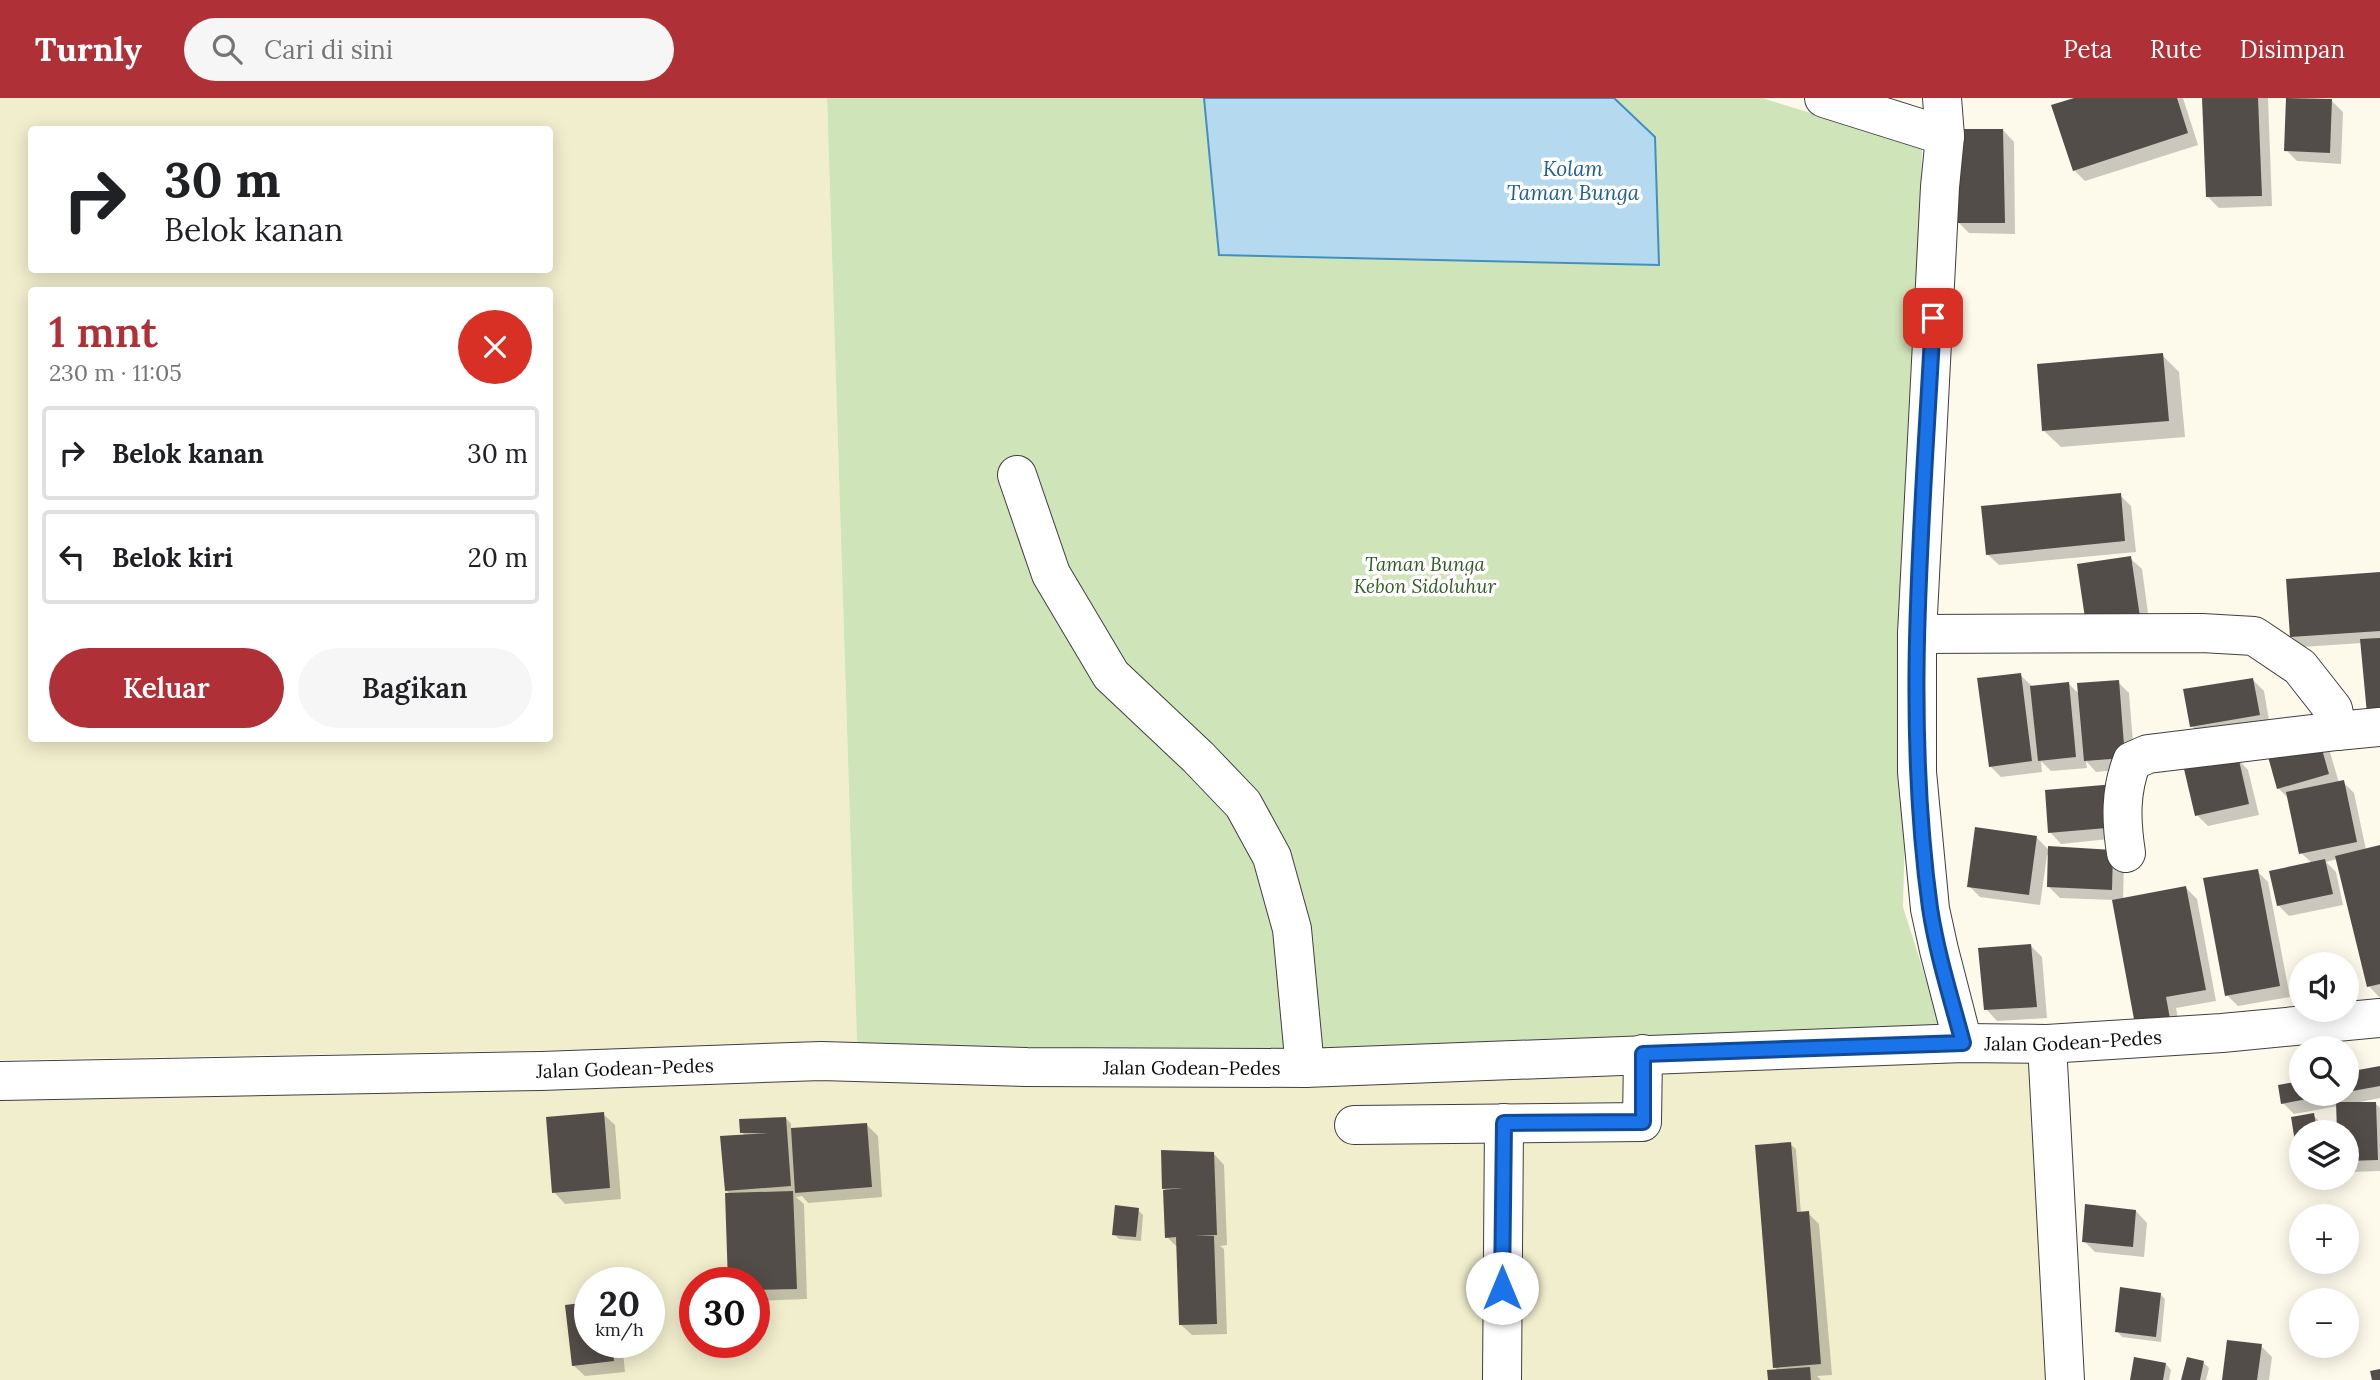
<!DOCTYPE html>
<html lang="id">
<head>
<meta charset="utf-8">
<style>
	body { margin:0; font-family:Lora,serif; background:#f6f6f6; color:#202124; height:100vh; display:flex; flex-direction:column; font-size:26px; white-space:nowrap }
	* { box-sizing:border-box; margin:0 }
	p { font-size:23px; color:#757577 }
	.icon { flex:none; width:38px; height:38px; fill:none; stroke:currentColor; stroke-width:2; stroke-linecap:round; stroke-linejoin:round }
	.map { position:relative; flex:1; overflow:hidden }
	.sheet { position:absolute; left:28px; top:189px; width:525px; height:455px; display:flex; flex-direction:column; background:#fff; border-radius:7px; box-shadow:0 4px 18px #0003 }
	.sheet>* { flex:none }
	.hud { position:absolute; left:28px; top:28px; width:525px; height:147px; border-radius:7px; box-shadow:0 4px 18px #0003; background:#fff; color:#202124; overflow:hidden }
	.buttons { position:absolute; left:2289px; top:854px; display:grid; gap:14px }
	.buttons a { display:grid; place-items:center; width:70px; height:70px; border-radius:50%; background:#fff; box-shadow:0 4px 18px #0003; font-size:35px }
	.speed { position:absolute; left:574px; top:1169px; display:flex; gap:14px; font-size:35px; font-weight:700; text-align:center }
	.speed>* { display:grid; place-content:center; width:91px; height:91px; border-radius:50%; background:#fff; box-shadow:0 4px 18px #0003; line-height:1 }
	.speed small { font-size:18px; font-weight:400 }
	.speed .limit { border:10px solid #d22; background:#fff; color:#111 }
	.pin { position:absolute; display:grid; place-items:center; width:60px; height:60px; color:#fff; margin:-30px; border-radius:14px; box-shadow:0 4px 10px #0006 }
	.me { position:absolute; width:77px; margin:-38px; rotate:0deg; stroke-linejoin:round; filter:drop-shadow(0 0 5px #0008) }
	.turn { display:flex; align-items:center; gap:24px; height:147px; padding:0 21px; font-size:32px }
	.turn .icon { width:91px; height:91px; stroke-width:2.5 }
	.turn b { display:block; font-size:49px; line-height:60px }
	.round { display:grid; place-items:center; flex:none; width:74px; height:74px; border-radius:37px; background:#f6f6f6 }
	.headline { display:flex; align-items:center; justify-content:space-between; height:119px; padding:0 21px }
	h1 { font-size:42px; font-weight:600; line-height:52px; color:#af3137 }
	.button { display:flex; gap:14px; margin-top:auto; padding:14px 21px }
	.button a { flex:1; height:80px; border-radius:42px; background:#af3137; color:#fff; font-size:28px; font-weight:600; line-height:80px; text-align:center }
	.button a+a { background:#f6f6f6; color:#202124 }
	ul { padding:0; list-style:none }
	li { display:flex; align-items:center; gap:21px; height:94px; margin:0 14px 10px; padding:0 7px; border:4px solid #e0e0e0; border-radius:7px }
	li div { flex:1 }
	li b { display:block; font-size:26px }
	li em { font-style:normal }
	header { display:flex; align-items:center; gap:42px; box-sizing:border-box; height:98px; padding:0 35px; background:#af3137; color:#fff }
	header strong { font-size:33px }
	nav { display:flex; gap:38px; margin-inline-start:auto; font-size:24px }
	.search { width:490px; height:63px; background:#f6f6f6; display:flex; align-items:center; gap:18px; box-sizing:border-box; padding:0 24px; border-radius:38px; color:#757577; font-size:26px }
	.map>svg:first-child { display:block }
	.farmland { fill:#f1eece; fill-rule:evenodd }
	.green { fill:#d0e4b9 }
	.water { fill:#b5daf0; stroke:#438fc0; stroke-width:2 }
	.shadow { fill:#0003 }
	.building { fill:#534d49 }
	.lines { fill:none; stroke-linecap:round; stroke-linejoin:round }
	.minor-casing { stroke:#3f3f3f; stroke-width:40 }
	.minor { stroke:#fff; stroke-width:38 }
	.route-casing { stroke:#114b97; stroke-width:18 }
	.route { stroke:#1a73e8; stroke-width:12 }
	.labels { text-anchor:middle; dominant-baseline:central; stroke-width:7; stroke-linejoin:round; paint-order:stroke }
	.park-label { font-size:19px; font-style:italic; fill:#2f5d22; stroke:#fff }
	.street-label { font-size:19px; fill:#0c0c0c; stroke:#fff }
	.water-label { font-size:21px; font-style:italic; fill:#216191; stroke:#fff }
</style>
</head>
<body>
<header>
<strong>Turnly</strong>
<div class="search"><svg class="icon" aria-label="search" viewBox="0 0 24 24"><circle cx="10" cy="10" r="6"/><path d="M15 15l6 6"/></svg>Cari di sini</div>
<nav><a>Peta</a><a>Rute</a><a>Disimpan</a></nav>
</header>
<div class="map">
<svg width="2380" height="1282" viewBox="0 0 2380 1282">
	<rect width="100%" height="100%" fill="#fdfaec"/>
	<path class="farmland" d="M0 0H827L857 947 0 962ZM32 32H550V172H32ZM32 192H550V640H32Z
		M2047 946 2065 1282H0V972ZM590 1185H649V1244H590ZM695 1185H754V1244H695Z"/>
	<path class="green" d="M827 0H1762L1922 49 1903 809 1951 960 857 947Z"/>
	<path class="water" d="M1204 0H1614L1655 39 1659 167 1219 157Z"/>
	<path class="shadow" d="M2080 0H2183L2198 47 2085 83 2074 72Z
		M2204 0H2268L2272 108 2219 110 2207 98Z
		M2332 3 2343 14 2341 66 2297 63 2286 52Z
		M2003 32 2014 44 2015 136 1969 135 1958 124Z
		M2162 257 2179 274 2185 339 2061 349 2044 333Z
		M2120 397 2131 408 2136 454 1999 467 1987 456Z
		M2130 460 2142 471 2150 530 2087 526Z
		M2380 476V626L2362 545 2302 549 2291 538Z
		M2020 577 2032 588 2069 586 2080 597 2118 584 2129 595 2135 670 2096 674 2086 663 2087 670 2051 673 2041 663 2042 674 2001 679 1990 668Z
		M2252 581 2264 593 2270 628 2203 640 2192 628Z
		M2319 643 2330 654 2339 685 2343 684 2354 695 2366 752 2380 748V900L2369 888 2337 761 2326 764 2336 774 2343 807 2289 818 2278 807 2312 765 2301 755 2290 702 2278 690Z
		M2237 660 2248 672 2259 717 2208 728 2197 717Z
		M2046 694 2128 739 2061 746 2050 734Z
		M2037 740 2050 753 2124 765 2123 802 2186 790 2197 801 2216 903 2176 910 2181 937 2149 942 2114 802 2060 800 2048 788 2050 758 2047 757 2040 807 1980 799 1969 788Z
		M2257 773 2268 784 2290 899 2238 908 2227 897Z
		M2031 848 2042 859 2047 920 1997 923 1986 911Z
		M2347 876 2354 911 2347 912Z
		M2380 970V1000L2360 1004V1006H2376L2380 1010V1073L2351 1074 2347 1070V1034H2339L2338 1008 2294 1016 2283 1005 2280 988 2301 985V996H2347V976Z
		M603 1016 615 1027 621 1101 565 1106 554 1094Z
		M2313 1017 2318 1022 2321 1034H2301V1058L2293 1020Z
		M786 1020 791 1026V1032L867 1027 878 1038 882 1099 808 1105 802 1098 796 1099 804 1106 807 1201 754 1203V1185L731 1097 726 1092 745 1038 742 1034Z
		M1790 1046 1796 1051 1801 1116 1808 1115 1819 1126 1832 1277 1817 1278 1821 1282H1769L1778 1273 1775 1269Z
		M1163 1054 1213 1055 1224 1067 1227 1147 1220 1148 1224 1151 1227 1236 1192 1237 1180 1226 1178 1150 1167 1139Z
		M1138 1112 1143 1117 1141 1143 1119 1141 1114 1136Z
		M2136 1113 2147 1125 2144 1159 2095 1154 2084 1143Z
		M2160 1196 2165 1201 2161 1244 2122 1239 2117 1233Z
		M590 1244H622L625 1274 585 1278 573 1267Z
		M2261 1248 2272 1259 2269 1282H2224Z
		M2204 1265 2209 1270 2206 1282H2183Z
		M2166 1266 2171 1272 2169 1282H2132Z"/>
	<path class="building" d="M2074 0H2177L2188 35 2073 73 2051 7Z
		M2202 0H2258L2262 98 2206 99Z
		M2286 0 2332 1 2330 55 2284 53Z
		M1955 31H2003L2005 125H1956Z
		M2163 255 2169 323 2042 333 2037 266Z
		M2121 395 2125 443 1986 457 1981 408Z
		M2131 458 2140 519 2086 527 2077 466Z
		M2380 474V533L2290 539 2286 481Z
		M2380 540V615L2367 616 2360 541Z
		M2021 575 2032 663 1989 669 1977 580Z
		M2253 580 2260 617 2190 629 2183 591Z
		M2119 582 2125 660 2084 663 2077 585Z
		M2069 584 2076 659 2038 663 2030 588Z
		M2319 641 2329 676 2277 691 2267 655Z
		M2238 658 2249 706 2195 718 2184 671Z
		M2344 682 2357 744 2299 756 2286 694Z
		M2115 686 2118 729 2048 735 2045 692Z
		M1975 729 2037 738 2029 797 1967 789Z
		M2380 747V886L2367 889 2335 758Z
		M2048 748 2113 752 2112 792 2047 789Z
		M2325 761 2333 796 2277 808 2269 773Z
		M2258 771 2280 888 2225 898 2203 780Z
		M2186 788 2206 892 2166 899 2171 926 2136 932 2112 802Z
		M2031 846 2037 909 1984 912 1978 850Z
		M2301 878V905H2300L2295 879Z
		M2380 968V988L2347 994V974Z
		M2301 983V996L2328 997 2281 1006 2278 987Z
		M2336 1004H2376L2378 1062 2347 1063V1034H2337Z
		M604 1014 610 1090 552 1095 546 1019Z
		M2314 1015 2317 1034H2301V1055L2297 1056 2291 1019Z
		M786 1019 791 1088 725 1093 720 1038 768 1035H740L739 1021Z
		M867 1025 872 1089 795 1095 791 1030Z
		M1791 1044 1797 1114 1809 1113 1821 1266 1773 1270 1755 1047Z
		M1161 1052 1214 1054 1217 1137 1195 1138H1214L1217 1226 1179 1227 1176 1139 1165 1140 1163 1092 1183 1090 1162 1091Z
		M793 1093 797 1191 754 1192V1185H728L725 1095Z
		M2085 1106 2136 1112 2133 1149 2082 1144Z
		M1115 1107 1139 1110 1136 1139 1112 1137Z
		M2120 1189 2161 1195 2156 1239 2115 1234Z
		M590 1204V1244H612L614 1263 572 1268 565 1207Z
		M2227 1242 2262 1246 2257 1282H2222Z
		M2134 1259 2166 1265 2163 1282H2130Z
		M2187 1259 2204 1263 2200 1282H2181Z
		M1810 1269 1811 1282H1768L1767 1272Z
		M2380 1271V1282H2372L2370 1273Z"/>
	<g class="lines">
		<g class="minor-casing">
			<g id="minor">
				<path d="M1824 0 1945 38"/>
				<path d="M1942 0 1945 38 1940 89 1917 536V674L1930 811 1939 852 1963 945"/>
				<path d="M1017 377 1051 476 1111 577 1198 659 1243 706 1272 759 1292 831 1305 970"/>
				<path d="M1917 536 2202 535 2254 538 2300 569 2333 611 2337 633 2380 629"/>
				<path d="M2126 755C2121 722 2120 694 2132 663L2148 656 2337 633"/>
				<path d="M2047 946 2065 1282"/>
				<path id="s1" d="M0 983 541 973 821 963 1027 969 1305 970 1963 945 2047 946 2222 935 2380 920"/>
				<path d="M1354 1027 1642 1024 1643 956"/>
				<path d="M1502 1282 1504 1025"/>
			</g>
		</g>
		<use href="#minor" class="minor"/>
	</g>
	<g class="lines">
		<g class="route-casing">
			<path id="route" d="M1502 1190 1504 1025 1643 1024V956L1963 945C1951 900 1937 856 1930 810 1903 615 1923 416 1933 220"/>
		</g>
		<use href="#route" class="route"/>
	</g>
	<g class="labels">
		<g class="park-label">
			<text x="1425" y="466">Taman Bunga<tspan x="1425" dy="22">Kebon Sidoluhur</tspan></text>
		</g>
		<g class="street-label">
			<text stroke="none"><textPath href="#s1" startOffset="2074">Jalan Godean-Pedes</textPath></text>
			<text stroke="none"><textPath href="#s1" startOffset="625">Jalan Godean-Pedes</textPath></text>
			<text stroke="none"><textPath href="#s1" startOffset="1192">Jalan Godean-Pedes</textPath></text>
		</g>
		<g class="water-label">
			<text x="1573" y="70">Kolam<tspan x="1573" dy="24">Taman Bunga</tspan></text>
		</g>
	</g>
</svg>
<div class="buttons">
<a><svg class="icon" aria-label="sound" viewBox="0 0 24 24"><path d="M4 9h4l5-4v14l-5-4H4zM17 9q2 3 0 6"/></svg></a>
<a><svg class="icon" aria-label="search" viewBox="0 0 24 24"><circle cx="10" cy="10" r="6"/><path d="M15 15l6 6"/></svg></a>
<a><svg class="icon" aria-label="layers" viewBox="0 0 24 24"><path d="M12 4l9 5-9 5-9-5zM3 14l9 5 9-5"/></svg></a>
<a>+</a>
<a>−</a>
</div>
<div class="speed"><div>20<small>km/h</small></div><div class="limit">30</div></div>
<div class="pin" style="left:1933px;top:220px;background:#d93025"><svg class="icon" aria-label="arrive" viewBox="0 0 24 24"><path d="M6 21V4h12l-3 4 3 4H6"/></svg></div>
<svg class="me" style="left:1502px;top:1190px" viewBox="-20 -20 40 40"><circle r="19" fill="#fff"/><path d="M0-13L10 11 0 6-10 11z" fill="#1a73e8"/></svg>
<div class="hud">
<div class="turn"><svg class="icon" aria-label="right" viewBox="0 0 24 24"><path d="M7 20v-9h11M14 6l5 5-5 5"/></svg><div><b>30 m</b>Belok kanan</div></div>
</div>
<section class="sheet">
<div class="headline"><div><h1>1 mnt</h1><p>230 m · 11:05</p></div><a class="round" style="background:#d93025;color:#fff"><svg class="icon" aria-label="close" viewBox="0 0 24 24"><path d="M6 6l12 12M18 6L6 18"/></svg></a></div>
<ul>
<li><svg class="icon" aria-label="right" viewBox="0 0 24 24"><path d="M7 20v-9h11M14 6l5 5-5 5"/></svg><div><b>Belok kanan</b></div><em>30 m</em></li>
<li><svg class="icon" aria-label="left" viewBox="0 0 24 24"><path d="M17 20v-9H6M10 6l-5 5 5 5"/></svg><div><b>Belok kiri</b></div><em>20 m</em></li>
</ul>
<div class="button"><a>Keluar</a><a>Bagikan</a></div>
</section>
</div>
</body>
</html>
